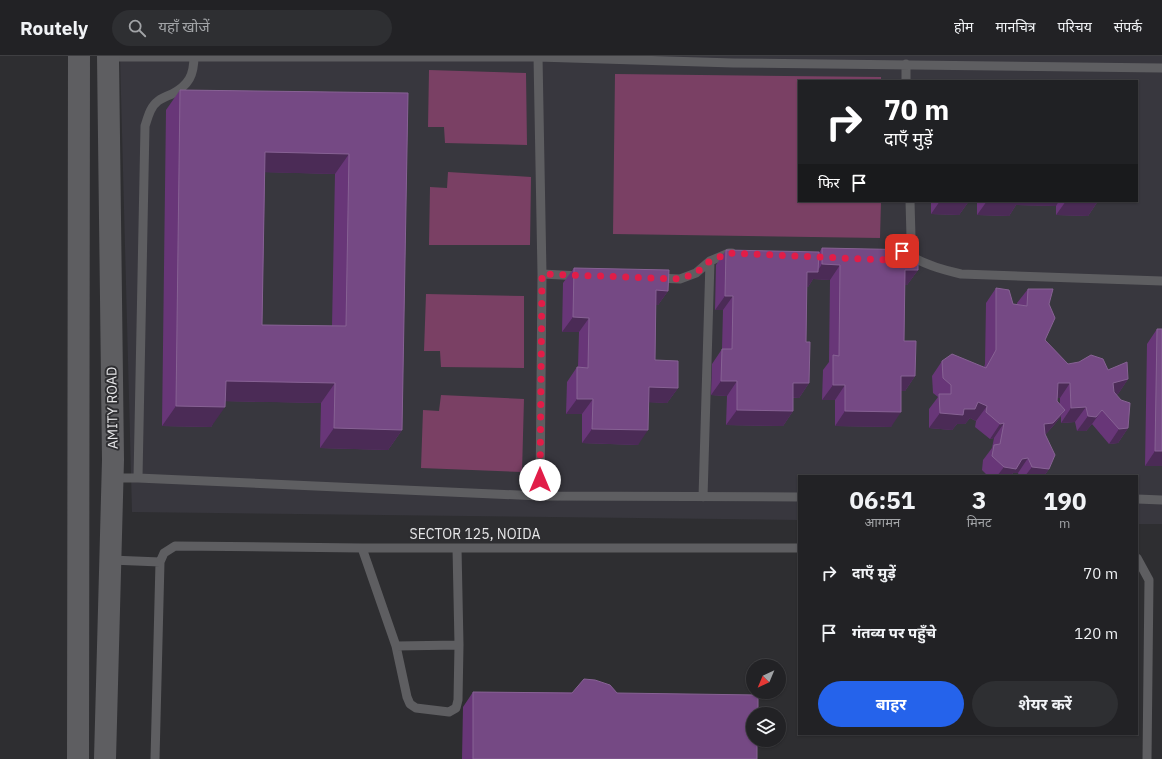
<!DOCTYPE html>
<html lang="hi">
<head>
<meta charset="utf-8">
<style>
	body { margin:0; font-family:"IBM Plex Sans","Noto Sans Devanagari",sans-serif; background:#2e2f32; color:#f1f3f6; height:100vh; display:flex; flex-direction:column; font-size:15px; white-space:nowrap }
	* { box-sizing:border-box; margin:0 }
	p { font-size:13px; color:#a2a4a7 }
	.icon { flex:none; width:22px; height:22px; fill:none; stroke:currentColor; stroke-width:2; stroke-linecap:round; stroke-linejoin:round }
	.map { position:relative; flex:1; overflow:hidden }
	.panel { position:absolute; left:798px; top:419px; width:340px; height:260px; display:flex; flex-direction:column; background:#222225; border-radius:0px; box-shadow:0 1px 3px #0004,0 0 0 1px #3f3f42 }
	.panel>* { flex:none }
	.banner { position:absolute; left:798px; top:24px; width:340px; height:122px; border-radius:0px; box-shadow:0 1px 3px #0004,0 0 0 1px #3f3f42; background:#202124; color:#fff; overflow:hidden }
	.needle { width:26px; rotate:224deg }
	.tools { position:absolute; left:746px; top:603px; display:grid; gap:8px }
	.tools a { display:grid; place-items:center; width:40px; height:40px; border-radius:50%; background:#222225; box-shadow:0 1px 3px #0004,0 0 0 1px #3f3f42; font-size:20px }
	.pin { position:absolute; display:grid; place-items:center; width:34px; height:34px; color:#fff; margin:-17px; border-radius:8px; box-shadow:0 2px 6px #0006 }
	.me { position:absolute; width:44px; margin:-22px; rotate:0deg; stroke-linejoin:round; filter:drop-shadow(0 0 3px #0008) }
	.turn { display:flex; align-items:center; gap:14px; height:84px; padding:0 20px; font-size:18px }
	.turn .icon { width:52px; height:52px; stroke-width:2.5 }
	.turn b { display:block; font-size:28px; line-height:34px }
	.then { display:flex; align-items:center; height:38px; padding:0 20px; background:#0003; gap:8px; font-size:15px }
	.eta { display:flex; justify-content:space-evenly; align-items:center; height:68px; text-align:center }
	.eta b { font-size:24px; font-weight:700; line-height:28px }
	.primary-button { display:flex; gap:8px; margin-top:auto; padding:8px 20px }
	.primary-button a { flex:1; height:46px; border-radius:24px; background:#2563eb; color:#fff; font-size:16px; font-weight:700; line-height:46px; text-align:center }
	.primary-button a+a { background:#2e2f32; color:#f1f3f6 }
	ul { padding:0; list-style:none }
	li { display:flex; align-items:center; gap:12px; height:60px; padding:0 20px }
	li div { flex:1 }
	li b { display:block; font-size:15px }
	li em { font-style:normal }
	header { display:flex; align-items:center; gap:24px; box-sizing:border-box; height:56px; padding:0 20px; background:#222225; border-bottom:1px solid #3f3f42 }
	header strong { font-size:19px }
	nav { display:flex; gap:22px; margin-inline-start:auto; font-size:14px }
	.search { width:280px; height:36px; background:#2e2f32; display:flex; align-items:center; gap:10px; box-sizing:border-box; padding:0 14px; border-radius:22px; color:#a2a4a7; font-size:15px }
	.map>svg:first-child { display:block }
	.built { fill:#38373e; fill-rule:evenodd }
	.green { fill:#7a4064 }
	.lines { fill:none; stroke-linecap:round; stroke-linejoin:round }
	.service { stroke:#5e5e61; stroke-width:9 }
	.tertiary { stroke:#5e5e61; stroke-width:22 }
	.wall { fill:#683678; fill-rule:evenodd }
	.shaded-wall { fill:#4b2b56 }
	.building { fill:#754984; stroke:#876294; fill-rule:evenodd }
	.route { stroke:#e11d48; stroke-width:7; stroke-dasharray:0 12.6 }
	.labels { text-anchor:middle; dominant-baseline:central; stroke-width:4; stroke-linejoin:round; paint-order:stroke }
	.street-label { font-size:14px; fill:#e7e7e9; stroke:#2e2e31 }
</style>
</head>
<body>
<header>
<strong>Routely</strong>
<div class="search"><svg class="icon" aria-label="search" viewBox="0 0 24 24"><circle cx="10" cy="10" r="6"/><path d="M15 15l6 6"/></svg>यहाँ खोजें</div>
<nav><a>होम</a><a>मानचित्र</a><a>परिचय</a><a>संपर्क</a></nav>
</header>
<div class="map">
<svg width="1162" height="703" viewBox="0 0 1162 703">
	<rect width="100%" height="100%" fill="#2e2e31"/>
	<path class="built" d="M120 0H1162V468H1137V420H799V464L132 456ZM799 25H1137V145H799Z"/>
	<path class="green" d="M429 14 526 17 527 89 445 87 444 71H428Z
		M615 18 881 21V25H799V145H881L880 182 613 178Z
		M448 116 531 121 530 189H429L430 131 447 132Z
		M426 238 524 240V312L441 311 440 295H424Z
		M441 339 524 343 522 416 421 412 423 354 439 355Z"/>
	<g class="lines">
		<path class="service" d="M194 0C194 19 189 29 172 38 167 40 162 42 158 45 150 51 148 61 145 70L138 422 540 440 799 441
			M538 0 542 218 540 440
			M108 1H538L733 7 1162 12
			M906 8V25
			M909 199C925 209 943 214 961 218L1162 225
			M893 200 902 195 911 181 910 145
			M542 218 581 220
			M658 222 680 223 696 217 710 205 729 197H732
			M113 422H138
			M703 441 710 205
			M1137 443 1162 444
			M362 492 396 590 407 641 410 648 416 652 449 656 456 652 458 644 459 589 457 492
			M1137 502 1149 524 1147 703
			M111 504 160 506
			M396 590 459 589
			M155 703 160 506 164 497 175 490 362 492H799"/>
		<path class="tertiary" d="M78 703 79 0
			M105 703 113 404 108 0"/>
	</g>
	<path class="wall" d="M180 34 408 37 402 374 388 394 320 392 321 347 225 345 211 371 162 370 166 54ZM265 116 335 118 332 270 262 269Z
		M931 145H969L959 159 931 158Z
		M977 145H1110V146L1098 145 1088 160 1056 159V150L1016 149 1009 160 977 159Z
		M822 192 918 214 907 229H905L904 285 915 320 905 335H901L891 371 835 370V344H822L823 314 829 306 830 224 813 223 808 231H807L806 286 809 327 799 342H793V355L783 370 726 369 727 340 711 339 712 308 722 293 723 254H715L716 209 726 194 818 198Z
		M574 212 668 235 658 249H656L655 304 678 332 667 347 649 346 638 389 582 387V358H566L567 326 577 311H578L579 276H562L563 227Z
		M996 232 1013 248 1017 249V247L1028 233 1049 248 1045 284 1068 308 1108 314 1128 323 1118 338 1116 339 1128 372 1118 387 1109 388 1092 368 1086 375H1077L1075 366 1061 367V360L1054 369 1045 379 1049 413 1044 420H1019L1018 417H1013L1011 420H988L982 414 983 404 992 392 994 382 990 383 975 371 976 365 970 362 965 368H957L952 374 929 372V353L938 341 933 337 932 320 942 305 984 311 985 308 986 247ZM1057 342H1060V349L1057 345Z
		M1157 273 1162 410H1145L1147 288Z
		M473 636 617 637 757 703H462L463 651Z"/>
	<path class="shaded-wall" d="M265 96 349 98 335 118 251 116Z
		M940 145H969L959 159 931 158Z
		M987 145H1059L1056 150 1016 149 1009 160 977 159Z
		M1066 145H1110V146L1098 145 1088 160 1056 159Z
		M822 208 840 209 830 224 813 223 808 231H797L807 216H817Z
		M905 214H918L907 229H894Z
		M656 234 668 235 658 249H646Z
		M725 240H733L723 254H715Z
		M573 261 589 262 579 276H562Z
		M901 320H915L905 335H891Z
		M1128 323 1118 338 1102 342 1113 327Z
		M226 325 335 327 321 347 212 345Z
		M721 325H737L727 340 711 339Z
		M793 327H809L799 342 783 341Z
		M1058 327H1070L1060 342H1048Z
		M833 329H845L835 344H822Z
		M649 331 678 332 667 347 639 346Z
		M577 343H593L582 358H566Z
		M978 346 987 350 976 365 970 362 965 368H957L952 374 929 372 940 357 964 353Z
		M176 350 225 351 211 371 162 370Z
		M1086 351 1075 366 1061 367 1071 352Z
		M737 354 793 355 783 370 726 369Z
		M1065 354 1054 369 1043 381 1044 368Z
		M1102 354 1092 368 1086 375H1077L1088 360Z
		M845 355 901 356 891 371 835 370Z
		M1004 367 994 382 990 383 1000 368Z
		M334 372 402 374 388 394 320 392Z
		M1128 372 1118 387 1109 388 1119 373Z
		M592 373 648 374 638 389 582 387Z
		M1155 395H1162V410H1145Z
		M1028 402 1018 417H1013L1011 420H997L1004 411 1022 403Z
		M1032 411 1049 413 1044 420H1025Z"/>
	<path class="building" d="M180 34 408 37 402 374 334 372 335 327 226 325 225 351 176 350ZM265 96 349 98 346 270 262 269Z
		M822 192 918 194V214H905L904 285H916L915 320H901V356L845 355V329H833V299L839 300 840 209 822 208Z
		M726 194 819 196 818 216H807L806 286H810L809 327H793V355L737 354V325H721L722 293H732L733 240H725Z
		M574 212 669 214 668 235 656 234 655 304 678 305V332L649 331 648 374 592 373 593 343H577V311L588 312 589 262 573 261Z
		M996 232 1009 234 1013 248 1027 250 1028 233H1053L1049 248 1055 262 1045 284 1068 308 1079 306 1091 299 1103 303 1108 314 1127 306 1128 323 1113 327 1114 336 1121 344 1130 347 1128 372 1119 373 1102 354 1096 361 1088 360 1086 351 1071 352 1070 327H1058L1057 345 1065 354 1053 367 1044 368 1045 378 1055 399 1049 413 1032 411 1028 402 1022 403 1016 413 1004 411 992 400 994 389 1000 388 1004 367 1000 368 986 356 987 350 978 346 975 353H964L963 359 940 357 939 338H951V329L943 322 942 305 952 298 986 312 996 294Z
		M1157 273H1162V395H1155Z
		M584 623 595 624 610 629 617 637 758 639V658H753V684H757V703H473V636L572 637Z"/>
	<g class="lines">
		<path class="route" d="M540 424 542 218 680 223 696 217 710 205 729 197 886 204 902 195"/>
	</g>
	<g class="labels">
		<g class="street-label">
			<text transform="translate(112 352) rotate(-91)">AMITY ROAD</text>
			<text x="475" y="478">SECTOR 125, NOIDA</text>
		</g>
	</g>
</svg>
<div class="tools">
<a><svg class="needle" viewBox="-14 -14 28 28"><path d="M0-13l5 13h-10z" fill="#e53935"/><path d="M0 13l5-13h-10z" fill="#a2a4a7"/></svg></a>
<a><svg class="icon" aria-label="layers" viewBox="0 0 24 24"><path d="M12 4l9 5-9 5-9-5zM3 14l9 5 9-5"/></svg></a>
</div>
<div class="pin" style="left:902px;top:195px;background:#d93025"><svg class="icon" aria-label="arrive" viewBox="0 0 24 24"><path d="M6 21V4h12l-3 4 3 4H6"/></svg></div>
<svg class="me" style="left:540px;top:424px" viewBox="-20 -20 40 40"><circle r="19" fill="#fff"/><path d="M0-13L10 11 0 6-10 11z" fill="#e11d48"/></svg>
<div class="banner">
<div class="turn"><svg class="icon" aria-label="right" viewBox="0 0 24 24"><path d="M7 20v-9h11M14 6l5 5-5 5"/></svg><div><b>70 m</b>दाएँ मुड़ें</div></div>
<div class="then">फिर<svg class="icon" aria-label="arrive" viewBox="0 0 24 24"><path d="M6 21V4h12l-3 4 3 4H6"/></svg></div>
</div>
<section class="panel">
<div class="eta">
<div><b>06:51</b><p>आगमन</p></div>
<div><b>3</b><p>मिनट</p></div>
<div><b>190</b><p>m</p></div>
</div>
<ul>
<li><svg class="icon" aria-label="right" viewBox="0 0 24 24"><path d="M7 20v-9h11M14 6l5 5-5 5"/></svg><div><b>दाएँ मुड़ें</b></div><em>70 m</em></li>
<li><svg class="icon" aria-label="arrive" viewBox="0 0 24 24"><path d="M6 21V4h12l-3 4 3 4H6"/></svg><div><b>गंतव्य पर पहुँचे</b></div><em>120 m</em></li>
</ul>
<div class="primary-button"><a>बाहर</a><a>शेयर करें</a></div>
</section>
</div>
</body>
</html>
